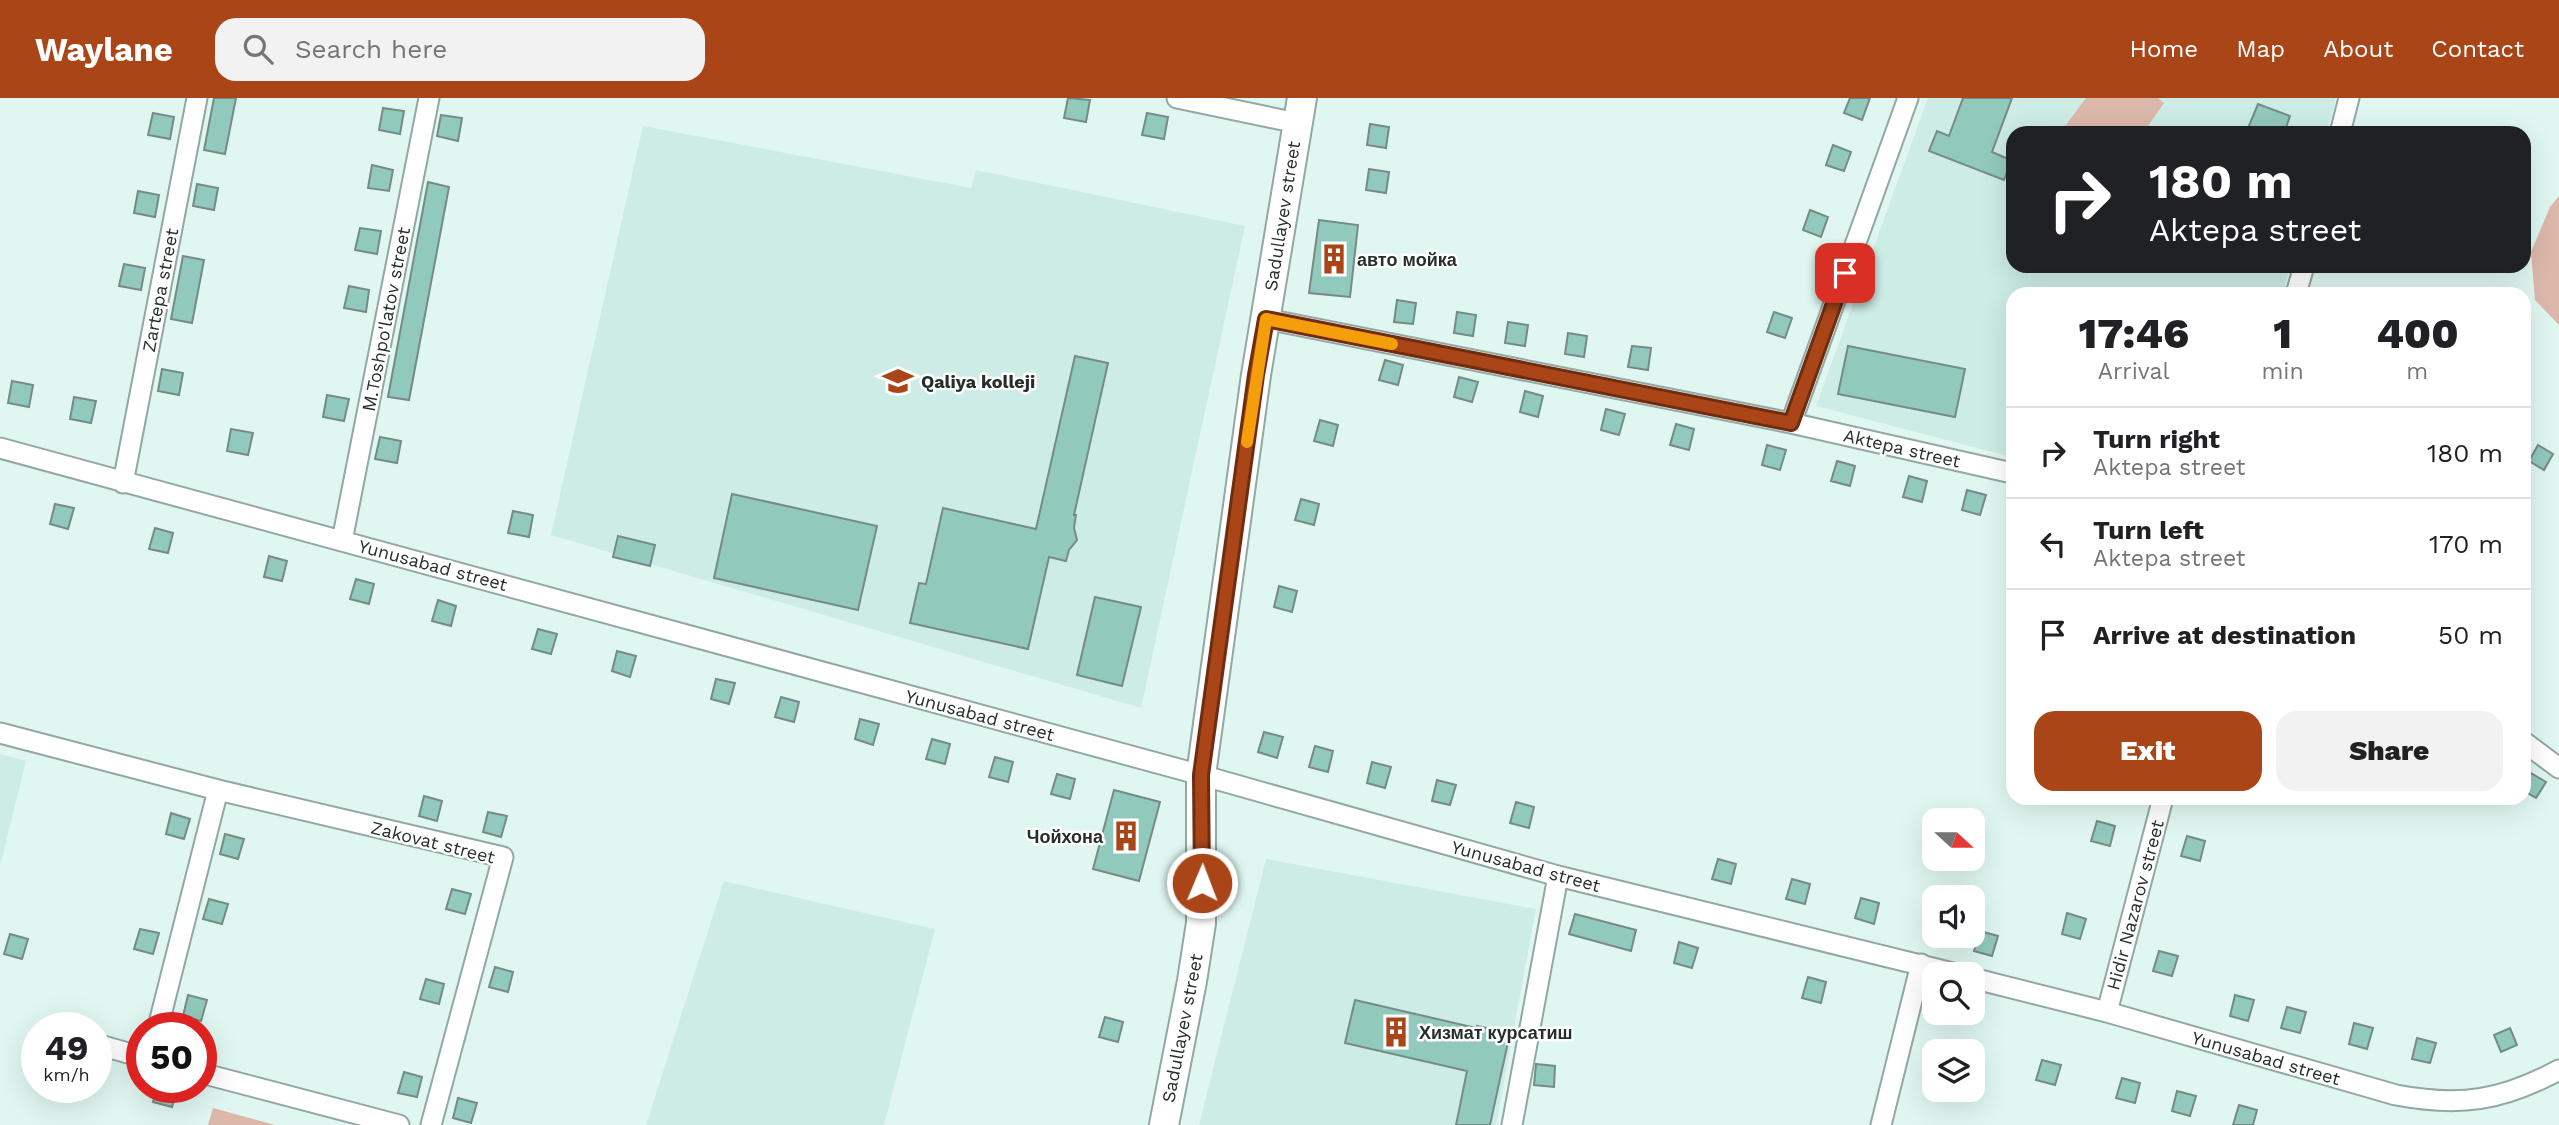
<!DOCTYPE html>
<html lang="en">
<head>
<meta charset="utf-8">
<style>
	body { margin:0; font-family:"Work Sans",sans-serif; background:#f2f2f2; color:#202124; height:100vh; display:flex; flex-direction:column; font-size:26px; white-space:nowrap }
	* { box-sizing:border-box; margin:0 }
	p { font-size:23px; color:#757577 }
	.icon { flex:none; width:38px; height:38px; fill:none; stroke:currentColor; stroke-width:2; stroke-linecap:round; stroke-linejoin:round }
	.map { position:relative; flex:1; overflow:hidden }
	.sheet { position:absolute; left:2006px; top:189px; width:525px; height:518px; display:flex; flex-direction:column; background:#fff; border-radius:21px; box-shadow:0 7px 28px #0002 }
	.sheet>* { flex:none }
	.hud { position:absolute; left:2006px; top:28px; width:525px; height:147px; border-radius:21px; box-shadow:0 7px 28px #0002; background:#202124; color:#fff; overflow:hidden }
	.needle { width:46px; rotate:111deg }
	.buttons { position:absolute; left:1922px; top:710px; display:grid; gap:14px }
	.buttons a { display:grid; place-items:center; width:63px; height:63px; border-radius:14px; background:#fff; box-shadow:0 7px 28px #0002; font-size:35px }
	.speed { position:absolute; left:21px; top:914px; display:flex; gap:14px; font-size:35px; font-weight:700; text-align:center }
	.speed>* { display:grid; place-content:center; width:91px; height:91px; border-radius:50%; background:#fff; box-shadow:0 7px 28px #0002; line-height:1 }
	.speed small { font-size:18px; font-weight:400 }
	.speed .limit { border:10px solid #d22; background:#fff; color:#111 }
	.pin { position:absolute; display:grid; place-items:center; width:60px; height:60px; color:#fff; margin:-30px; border-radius:14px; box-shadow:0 4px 10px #0006 }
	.me { position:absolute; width:77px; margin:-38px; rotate:1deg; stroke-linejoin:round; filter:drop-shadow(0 0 5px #0008) }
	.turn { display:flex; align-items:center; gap:24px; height:147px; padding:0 28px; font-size:32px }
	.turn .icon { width:91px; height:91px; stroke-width:2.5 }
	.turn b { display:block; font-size:49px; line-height:60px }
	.eta { display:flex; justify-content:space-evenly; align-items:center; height:119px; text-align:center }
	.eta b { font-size:42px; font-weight:800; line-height:49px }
	.primary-button { display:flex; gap:14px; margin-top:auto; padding:14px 28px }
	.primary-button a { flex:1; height:80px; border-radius:21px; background:#aa4518; color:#fff; font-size:28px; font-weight:800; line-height:80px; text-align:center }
	.primary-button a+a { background:#f2f2f2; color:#202124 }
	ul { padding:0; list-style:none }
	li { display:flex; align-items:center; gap:21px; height:91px; padding:0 28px; border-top:2px solid #e0e0e0 }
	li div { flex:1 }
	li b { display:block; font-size:26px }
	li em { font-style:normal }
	header { display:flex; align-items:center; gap:42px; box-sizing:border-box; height:98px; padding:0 35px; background:#aa4518; color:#fff }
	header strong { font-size:33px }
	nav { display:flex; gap:38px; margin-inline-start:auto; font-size:24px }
	.search { width:490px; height:63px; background:#f2f2f2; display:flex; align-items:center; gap:18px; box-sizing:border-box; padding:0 24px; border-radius:21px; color:#757577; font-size:26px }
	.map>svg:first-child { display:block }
	.built { fill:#ccece5 }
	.green { fill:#dcb8aa }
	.building { fill:#92c9bd; stroke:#768b86; stroke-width:2 }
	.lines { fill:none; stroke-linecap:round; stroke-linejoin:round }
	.minor-casing { stroke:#92a8a2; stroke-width:23 }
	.secondary-casing { stroke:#92a8a2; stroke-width:32 }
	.minor { stroke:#fff; stroke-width:19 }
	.secondary { stroke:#fff; stroke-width:28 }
	.route-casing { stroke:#6e2d10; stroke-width:18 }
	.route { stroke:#aa4518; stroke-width:12 }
	.slow { stroke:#f59e0b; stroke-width:12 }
	.labels { text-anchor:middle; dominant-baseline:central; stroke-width:5; stroke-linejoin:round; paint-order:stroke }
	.street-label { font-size:18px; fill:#262e2c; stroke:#fefefe }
	.poi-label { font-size:18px; font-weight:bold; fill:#262e2c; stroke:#fefefe; text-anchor:start }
</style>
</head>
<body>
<header>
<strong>Waylane</strong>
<div class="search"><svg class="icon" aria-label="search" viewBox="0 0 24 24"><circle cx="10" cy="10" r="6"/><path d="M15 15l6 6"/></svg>Search here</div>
<nav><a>Home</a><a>Map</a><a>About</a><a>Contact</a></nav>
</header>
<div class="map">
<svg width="2559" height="1027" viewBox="0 0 2559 1027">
	<rect width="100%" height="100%" fill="#e0f7f1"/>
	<path class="built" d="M1928 0H2336L2326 35H2012V168H2290L2283 196H2012V359L1816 308Z
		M643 28 971 90 976 72 1245 128 1141 610 551 437Z
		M0 656 26 663 0 768Z
		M1266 761 1536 811 1496 1027H1199Z
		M724 783 935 831 884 1027H646Z"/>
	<path class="green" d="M2086 0H2158L2164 5 2143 35H2060Z
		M2559 98V227L2535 202 2531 154 2550 109Z
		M213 1010 275 1027H208Z"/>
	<path class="building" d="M214 0H236L225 56 204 52Z
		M1068 0 1090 2 1086 24 1064 20Z
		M1850 0H1870L1862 22 1844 15Z
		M1963 0H2012L1992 54 2011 62 2004 82 1929 53 1937 33 1949 38Z
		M2258 6 2290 18 2284 35H2246Z
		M383 10 404 13 400 36 379 32Z
		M153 15 174 19 170 41 148 37Z
		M1147 15 1168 19 1164 41 1142 37Z
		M441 17 462 20 458 43 437 38Z
		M1370 26 1389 29 1386 50 1367 47Z
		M1833 47 1851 54 1844 73 1826 67Z
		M372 67 393 72 389 93 368 90Z
		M1369 71 1389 74 1386 95 1366 92Z
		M428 84 449 89 409 302 388 299Z
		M197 86 218 90 214 112 193 108Z
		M138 93 159 97 155 119 134 115Z
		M1810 112 1828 119 1821 139 1803 132Z
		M1319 122 1358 127 1350 199 1309 195Z
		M360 130 381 133 377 156 355 152Z
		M183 158 204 162 192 225 171 221Z
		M124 166 145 170 141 192 119 188Z
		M349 188 369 192 366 214 344 210Z
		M1397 202 1416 205 1413 226 1394 224Z
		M1457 214 1476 217 1473 238 1454 235Z
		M1774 214 1792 220 1785 240 1767 234Z
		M1508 224 1528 227 1525 248 1505 245Z
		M1568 235 1587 238 1584 259 1565 256Z
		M1632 248 1651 250 1648 272 1628 269Z
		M1848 248 1965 271 1955 319 1838 296Z
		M1075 258 1108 265 1074 417H1076L1074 430 1077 442 1069 452 1066 463 1049 459 1028 551 910 525 919 485 926 486 943 410 1036 431Z
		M1385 262 1403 267 1398 287 1379 282Z
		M162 271 183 275 179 297 158 293Z
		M1459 279 1478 284 1472 304 1454 299Z
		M12 283 33 287 29 309 8 305Z
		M1525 293 1543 298 1538 319 1520 314Z
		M327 297 349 301 344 323 323 319Z
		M74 299 96 303 91 325 70 321Z
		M1606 311 1625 316 1619 337 1601 332Z
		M1320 322 1338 327 1333 348 1314 343Z
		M1676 326 1694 331 1689 352 1670 347Z
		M231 331 253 335 248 357 227 353Z
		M380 339 401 343 397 365 375 361Z
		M1767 347 1786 352 1780 372 1762 367Z
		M2538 347 2553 356 2544 372 2529 363Z
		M1837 363 1855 368 1850 388 1831 383Z
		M1909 378 1927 383 1922 404 1903 399Z
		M1967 392 1986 397 1980 417 1962 412Z
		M732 396 877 428 858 512 714 480Z
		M1301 401 1319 406 1314 427 1295 422Z
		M55 406 74 410 68 431 50 426Z
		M513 413 533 417 529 439 508 435Z
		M155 430 173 435 168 455 149 451Z
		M618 438 655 447 650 468 613 459Z
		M269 458 287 463 282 483 264 479Z
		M356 481 374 486 369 506 350 501Z
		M1279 488 1297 493 1292 514 1274 509Z
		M1095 499 1141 509 1122 588 1077 577Z
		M438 502 456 508 451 528 432 523Z
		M538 531 557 536 551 556 532 551Z
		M617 553 636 558 630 579 612 573Z
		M716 581 735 585 729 606 711 601Z
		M781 599 799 604 794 624 775 619Z
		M860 621 879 626 873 647 855 641Z
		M1264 634 1283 639 1277 660 1258 654Z
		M932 641 950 646 945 666 926 661Z
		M1315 648 1333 653 1328 674 1309 669Z
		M995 659 1013 664 1008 684 989 679Z
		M1372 664 1391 669 1385 690 1367 685Z
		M2531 675 2546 684 2536 700 2524 693V686Z
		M1057 676 1075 681 1070 701 1051 696Z
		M1437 682 1456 687 1450 707 1432 703Z
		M1114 692 1160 704 1139 783 1093 771Z
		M424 698 442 703 437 723 419 718Z
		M1516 704 1534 709 1529 730 1510 725Z
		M488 714 507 718 501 739 483 734Z
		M171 715 190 721 184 741 166 736Z
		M2097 723 2115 728 2110 748 2091 743Z
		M225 736 244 741 238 761 220 756Z
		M2187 738 2205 743 2200 763 2181 758Z
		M1718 761 1736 766 1731 786 1712 781Z
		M1792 781 1810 786 1805 806 1786 801Z
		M452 791 471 796 465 816 446 811Z
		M1861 800 1879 805 1874 826 1855 820Z
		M209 801 228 806 222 826 203 821Z
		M2067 815 2086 821 2080 841 2062 836Z
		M1575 816 1636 832 1631 853 1569 836Z
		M140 831 159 835 153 856 134 851Z
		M1980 833 1998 838 1992 858 1974 853Z
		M10 836 28 841 22 861 4 856Z
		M1679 844 1698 850 1692 870 1674 865Z
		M2159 853 2178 858 2172 878 2153 873Z
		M495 869 513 874 508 894 489 889Z
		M1808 879 1826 884 1821 905 1802 900Z
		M426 881 444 886 439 906 420 901Z
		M188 897 207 902 201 923 183 918Z
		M2235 897 2254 902 2248 923 2230 918Z
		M1355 902 1476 930 1477 928 1510 935 1490 1027H1456L1467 973 1345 945Z
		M2287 909 2306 914 2300 935 2281 930Z
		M1105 919 1123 924 1118 944 1099 939Z
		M2354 925 2373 930 2367 951 2349 946Z
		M2510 930 2517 947 2501 954 2494 937Z
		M2417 940 2436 945 2430 965 2412 961Z
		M2042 962 2061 967 2055 987 2036 982Z
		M1536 966 1555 968 1554 989 1534 987Z
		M404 974 422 979 417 999 398 995Z
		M2122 980 2140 985 2135 1005 2116 1000Z
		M158 989H178L172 1009 153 1004Z
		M2177 993 2196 998 2190 1018 2172 1013Z
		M458 1000 477 1005 471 1025 453 1020Z
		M2239 1007 2257 1012 2253 1027H2233Z"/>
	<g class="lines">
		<g class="minor-casing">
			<path id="minor" d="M1177 0 1297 25
				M2340 35 2349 0
				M2296 196 2304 168
				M1266 221 1791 325 2012 375
				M1791 325 1908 0
				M0 350 1201 677 1558 778 1961 877
				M123 385 197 0
				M342 443 429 0
				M0 635 218 692 503 759 431 1027
				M2524 644 2559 670
				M1972 880 2107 914 2396 997C2460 1009 2501 1003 2559 972
				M2107 914 2163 700
				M158 929 218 692
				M96 946 142 959
				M201 975 399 1027
				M1512 1027 1558 778
				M1881 1027 1921 866"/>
		</g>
		<g class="secondary-casing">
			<path id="secondary" d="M1164 1027 1192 883 1201 825V677L1256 277 1302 0"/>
		</g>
		<use href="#minor" class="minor"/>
		<use href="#secondary" class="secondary"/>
	</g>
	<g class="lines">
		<g class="route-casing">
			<path id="route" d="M1202 785 1201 677 1256 277 1266 221 1791 325 1845 175"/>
		</g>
		<use href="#route" class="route"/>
		<path class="slow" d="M1247 344 1266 221 1392 246"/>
	</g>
	<defs>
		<g id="building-bare" transform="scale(2.415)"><path d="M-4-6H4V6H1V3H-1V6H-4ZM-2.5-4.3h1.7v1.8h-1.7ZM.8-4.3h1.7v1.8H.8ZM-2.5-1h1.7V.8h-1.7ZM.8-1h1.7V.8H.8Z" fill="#aa4518" stroke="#fefefe" stroke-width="2.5" paint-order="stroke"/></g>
		<g id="university-bare" transform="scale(2.415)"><path d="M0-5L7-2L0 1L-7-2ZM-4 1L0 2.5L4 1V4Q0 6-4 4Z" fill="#aa4518" stroke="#fefefe" stroke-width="2.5" paint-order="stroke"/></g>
	</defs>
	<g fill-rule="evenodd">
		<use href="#building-bare" x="1334" y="161"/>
		<use href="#university-bare" x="898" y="283"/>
		<use href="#building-bare" x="1126" y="738"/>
		<use href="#building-bare" x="1396" y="934"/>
	</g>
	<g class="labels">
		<g class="street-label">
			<text transform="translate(1282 118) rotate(-81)">Sadullayev street</text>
			<text transform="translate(160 192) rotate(-79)">Zartepa street</text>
			<text transform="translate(386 221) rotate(-79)">М.Toshpo'latov street</text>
			<text transform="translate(1902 350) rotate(13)">Aktepa street</text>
			<text transform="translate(433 467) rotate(15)">Yunusabad street</text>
			<text transform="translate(980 617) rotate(15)">Yunusabad street</text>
			<text transform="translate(433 744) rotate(14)">Zakovat street</text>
			<text transform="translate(1526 768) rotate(15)">Yunusabad street</text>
			<text transform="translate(2135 807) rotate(-75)">Hidir Nazarov street</text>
			<text transform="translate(1182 930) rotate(-79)">Sadullayev street</text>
			<text transform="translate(2266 960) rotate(16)">Yunusabad street</text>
		</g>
		<g class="poi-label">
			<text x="1357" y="161">авто мойка</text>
			<text x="921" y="283">Qaliya kolleji</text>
			<text x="1103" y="738" text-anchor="end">Чойхона</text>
			<text x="1419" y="934">Хизмат курсатиш</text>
		</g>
	</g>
</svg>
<div class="buttons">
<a><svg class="needle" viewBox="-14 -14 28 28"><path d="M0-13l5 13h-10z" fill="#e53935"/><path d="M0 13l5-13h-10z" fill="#757577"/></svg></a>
<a><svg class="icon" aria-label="sound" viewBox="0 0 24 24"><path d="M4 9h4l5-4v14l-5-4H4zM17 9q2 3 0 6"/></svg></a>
<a><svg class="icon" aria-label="search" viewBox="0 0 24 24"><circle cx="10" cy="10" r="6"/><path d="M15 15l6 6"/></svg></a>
<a><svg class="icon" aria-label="layers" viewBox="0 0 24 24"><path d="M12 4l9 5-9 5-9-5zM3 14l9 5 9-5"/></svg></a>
</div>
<div class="speed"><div>49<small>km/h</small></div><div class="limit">50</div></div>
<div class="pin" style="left:1845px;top:175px;background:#d93025"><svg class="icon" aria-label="arrive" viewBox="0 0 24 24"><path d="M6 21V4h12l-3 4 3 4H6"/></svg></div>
<svg class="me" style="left:1202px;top:785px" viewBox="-20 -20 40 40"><circle r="17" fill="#aa4518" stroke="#fff" stroke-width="3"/><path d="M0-11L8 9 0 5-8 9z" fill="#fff"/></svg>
<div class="hud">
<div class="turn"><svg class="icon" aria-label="right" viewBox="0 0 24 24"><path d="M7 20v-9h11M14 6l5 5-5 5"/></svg><div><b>180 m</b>Aktepa street</div></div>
</div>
<section class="sheet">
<div class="eta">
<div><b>17:46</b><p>Arrival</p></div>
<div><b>1</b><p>min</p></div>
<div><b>400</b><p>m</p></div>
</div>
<ul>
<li><svg class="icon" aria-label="right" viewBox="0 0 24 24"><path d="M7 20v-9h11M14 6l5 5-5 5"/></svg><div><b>Turn right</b><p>Aktepa street</p></div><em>180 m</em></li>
<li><svg class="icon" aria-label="left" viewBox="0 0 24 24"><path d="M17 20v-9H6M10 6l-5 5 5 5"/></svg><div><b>Turn left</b><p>Aktepa street</p></div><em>170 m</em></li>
<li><svg class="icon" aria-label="arrive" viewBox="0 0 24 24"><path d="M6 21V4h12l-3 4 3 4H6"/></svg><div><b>Arrive at destination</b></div><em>50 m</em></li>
</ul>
<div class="primary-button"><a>Exit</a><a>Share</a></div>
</section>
</div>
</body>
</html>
